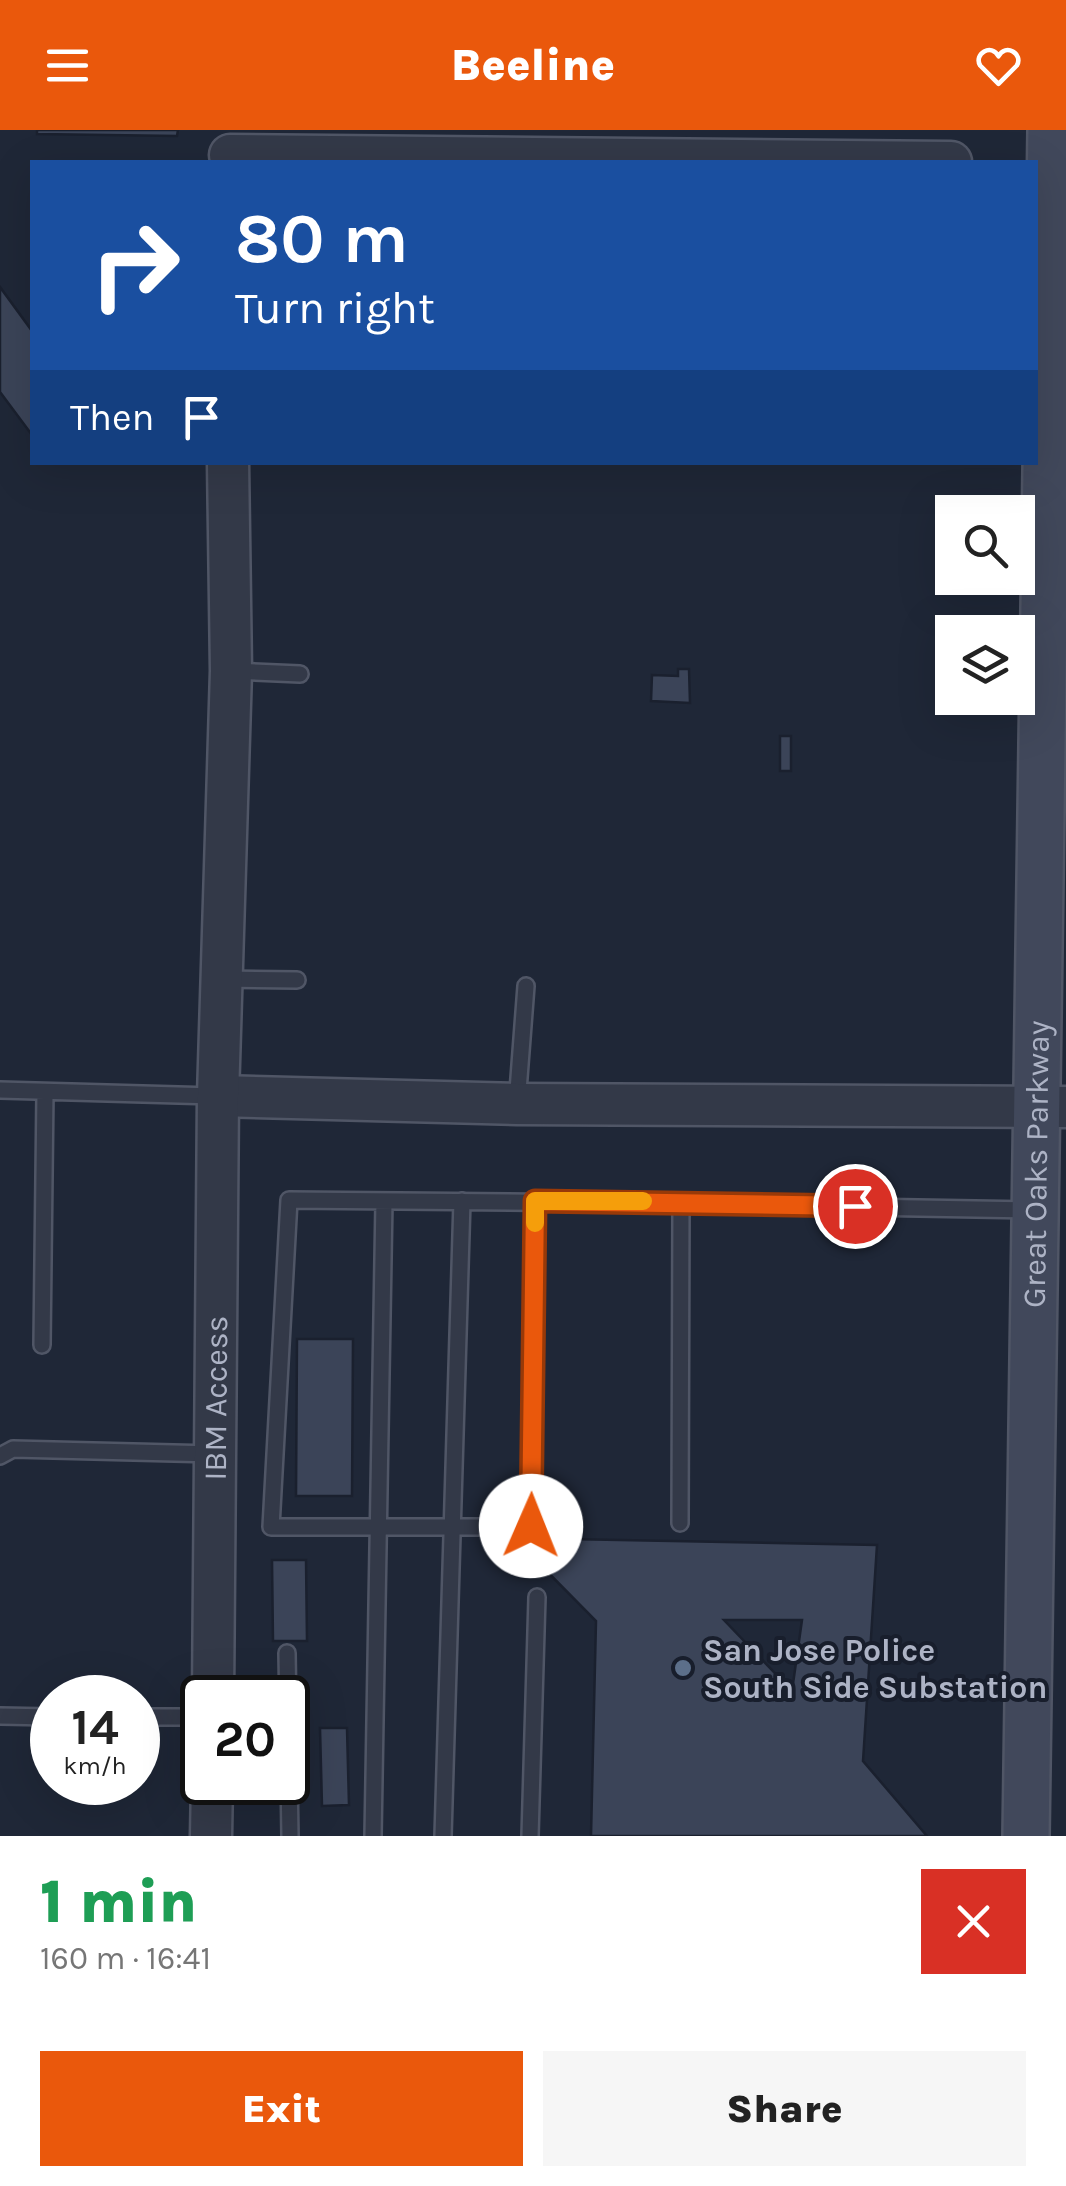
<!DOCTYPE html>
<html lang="en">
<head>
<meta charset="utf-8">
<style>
	body { margin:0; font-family:Karla,sans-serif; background:#f6f6f6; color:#222; height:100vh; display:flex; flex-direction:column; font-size:38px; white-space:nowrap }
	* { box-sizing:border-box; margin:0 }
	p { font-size:32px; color:#767676 }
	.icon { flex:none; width:55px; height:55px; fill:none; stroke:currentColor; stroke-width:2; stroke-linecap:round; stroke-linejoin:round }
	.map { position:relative; height:1706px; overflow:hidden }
	.details { display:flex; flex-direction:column; background:#fff; flex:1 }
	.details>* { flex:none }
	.top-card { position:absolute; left:30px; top:30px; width:1008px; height:305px; border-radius:0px; box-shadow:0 10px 40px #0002; background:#1a4fa0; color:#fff; overflow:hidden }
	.fabs { position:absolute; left:935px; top:365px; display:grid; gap:20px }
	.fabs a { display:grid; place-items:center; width:100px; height:100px; border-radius:0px; background:#fff; box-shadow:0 10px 40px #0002; font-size:50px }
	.speed { position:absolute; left:30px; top:1545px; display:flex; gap:20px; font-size:50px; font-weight:700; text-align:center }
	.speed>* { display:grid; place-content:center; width:130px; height:130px; border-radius:50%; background:#fff; box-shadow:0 10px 40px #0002; line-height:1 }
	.speed small { font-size:25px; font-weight:400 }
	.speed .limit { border:5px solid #111; border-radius:15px; background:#fff; color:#111 }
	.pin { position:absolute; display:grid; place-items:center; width:85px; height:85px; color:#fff; margin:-42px; border:5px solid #fff; border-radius:50%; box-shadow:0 2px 10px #0007 }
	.me { position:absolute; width:110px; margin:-55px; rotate:1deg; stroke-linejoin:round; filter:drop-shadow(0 0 8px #0008) }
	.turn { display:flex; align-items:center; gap:35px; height:210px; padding:0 40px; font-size:45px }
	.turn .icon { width:130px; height:130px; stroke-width:2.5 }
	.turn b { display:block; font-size:70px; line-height:85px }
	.then { display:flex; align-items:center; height:95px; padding:0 40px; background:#0003; gap:20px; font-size:38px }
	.round { display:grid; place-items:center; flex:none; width:105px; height:105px; border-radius:0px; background:#f6f6f6 }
	.head { display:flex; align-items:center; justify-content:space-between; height:170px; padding:0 40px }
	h1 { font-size:60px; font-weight:800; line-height:75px; color:#1e9e55 }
	.primary-button { display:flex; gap:20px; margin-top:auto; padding:20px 40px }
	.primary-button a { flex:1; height:115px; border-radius:0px; background:#ea580c; color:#fff; font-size:40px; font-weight:800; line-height:115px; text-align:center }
	.primary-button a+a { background:#f6f6f6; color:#222 }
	header { display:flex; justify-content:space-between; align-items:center; height:130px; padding:0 40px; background:#ea580c; color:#fff; font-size:45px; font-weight:800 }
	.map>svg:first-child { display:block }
	.building { fill:#3b4458; stroke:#1a202e; stroke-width:2.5; fill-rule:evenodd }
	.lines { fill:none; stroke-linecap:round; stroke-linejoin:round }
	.service-casing { stroke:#505666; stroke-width:20 }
	.tertiary-casing { stroke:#505666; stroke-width:45 }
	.secondary-casing { stroke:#505666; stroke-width:50 }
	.service { stroke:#333948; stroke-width:15 }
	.tertiary { stroke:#333948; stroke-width:40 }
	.secondary { stroke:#41485b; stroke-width:45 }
	.route-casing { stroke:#983908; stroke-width:25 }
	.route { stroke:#ea580c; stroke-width:18 }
	.slow { stroke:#f59e0b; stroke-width:18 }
	.service-dot { fill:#5c6f8a; stroke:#181e2c; stroke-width:4 }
	.labels { text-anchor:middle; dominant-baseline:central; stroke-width:8; stroke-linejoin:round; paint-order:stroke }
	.street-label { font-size:32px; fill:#adb3c5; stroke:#181e2c }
	.poi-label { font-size:32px; font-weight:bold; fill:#adb3c5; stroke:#181e2c; text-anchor:start }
</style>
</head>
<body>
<header><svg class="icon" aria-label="menu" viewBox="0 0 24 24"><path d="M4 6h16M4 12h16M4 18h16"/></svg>Beeline<svg class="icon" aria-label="heart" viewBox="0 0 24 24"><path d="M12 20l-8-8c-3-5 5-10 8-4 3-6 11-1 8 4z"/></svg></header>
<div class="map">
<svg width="1066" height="1706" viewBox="0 0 1066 1706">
	<rect width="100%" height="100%" fill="#1f2737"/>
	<path class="building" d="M37 0H178L177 6 37 4Z
		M0 157 32 201V305L0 262Z
		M678 539H689L690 573 651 571 652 545 678 546Z
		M780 606H791V641H780Z
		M297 1209H353L352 1366H296Z
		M514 1408 877 1415 863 1631 927 1706H591L596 1491ZM724 1490H802L792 1561Z
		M272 1430H306L307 1511H273Z
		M320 1598H347L349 1675 322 1676Z"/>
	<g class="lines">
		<g class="service-casing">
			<path id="service" d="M234 541 300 544
				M222 849 297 850
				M0 960 214 966
				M517 974 526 856
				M535 1071 531 1397H271L289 1070C536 1071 784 1075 1031 1080
				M42 1215 45 962
				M0 1326 13 1319 214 1324
				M680 1393 681 1072
				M287 1523 290 1706
				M0 1586 52 1587
				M138 1587H202
				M373 1706 384 1071
				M443 1706 462 1071
				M530 1706 537 1467"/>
		</g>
		<g class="tertiary-casing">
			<g id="tertiary">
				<path d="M230 25 951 32"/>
				<path d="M218 966 517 974 1066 977"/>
				<path id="s1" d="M213 1568 218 966 231 541 228 332"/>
				<path d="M211 1706 212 1652"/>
			</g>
		</g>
		<g class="secondary-casing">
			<g id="secondary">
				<path id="s2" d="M1026 1706 1051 0"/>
			</g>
		</g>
		<use href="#service" class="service"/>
		<use href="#tertiary" class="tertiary"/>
		<use href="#secondary" class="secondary"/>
	</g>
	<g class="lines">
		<g class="route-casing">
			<path id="route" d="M531 1396 535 1071 855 1076"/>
		</g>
		<use href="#route" class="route"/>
		<path class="slow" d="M535 1093V1071H643"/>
	</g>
	<circle class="service-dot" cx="683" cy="1538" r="10"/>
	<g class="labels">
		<g class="street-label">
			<text stroke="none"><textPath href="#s2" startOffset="672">Great Oaks Parkway</textPath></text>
			<text stroke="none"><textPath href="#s1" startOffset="300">IBM Access</textPath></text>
		</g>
		<g class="poi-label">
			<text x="703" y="1520">San Jose Police<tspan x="703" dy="37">South Side Substation</tspan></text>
		</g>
	</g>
</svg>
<div class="fabs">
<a><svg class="icon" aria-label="search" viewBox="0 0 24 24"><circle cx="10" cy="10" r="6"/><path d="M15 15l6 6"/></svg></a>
<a><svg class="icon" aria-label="layers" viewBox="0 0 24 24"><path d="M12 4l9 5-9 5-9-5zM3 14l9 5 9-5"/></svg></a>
</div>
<div class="speed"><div>14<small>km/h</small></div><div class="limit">20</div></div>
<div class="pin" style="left:855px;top:1076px;background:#d93025"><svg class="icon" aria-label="arrive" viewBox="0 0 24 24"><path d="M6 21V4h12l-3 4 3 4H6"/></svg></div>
<svg class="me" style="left:531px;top:1396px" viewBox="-20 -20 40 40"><circle r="19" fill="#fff"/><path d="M0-13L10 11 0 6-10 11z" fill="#ea580c"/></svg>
<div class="top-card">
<div class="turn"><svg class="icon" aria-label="right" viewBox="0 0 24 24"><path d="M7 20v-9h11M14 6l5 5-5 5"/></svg><div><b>80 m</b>Turn right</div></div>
<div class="then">Then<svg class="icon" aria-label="arrive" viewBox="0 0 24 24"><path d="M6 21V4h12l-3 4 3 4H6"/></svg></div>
</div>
</div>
<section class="details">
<div class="head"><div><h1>1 min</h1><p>160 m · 16:41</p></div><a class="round" style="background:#d93025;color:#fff"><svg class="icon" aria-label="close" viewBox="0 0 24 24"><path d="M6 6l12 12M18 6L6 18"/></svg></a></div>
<div class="primary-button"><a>Exit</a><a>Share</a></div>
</section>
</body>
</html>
